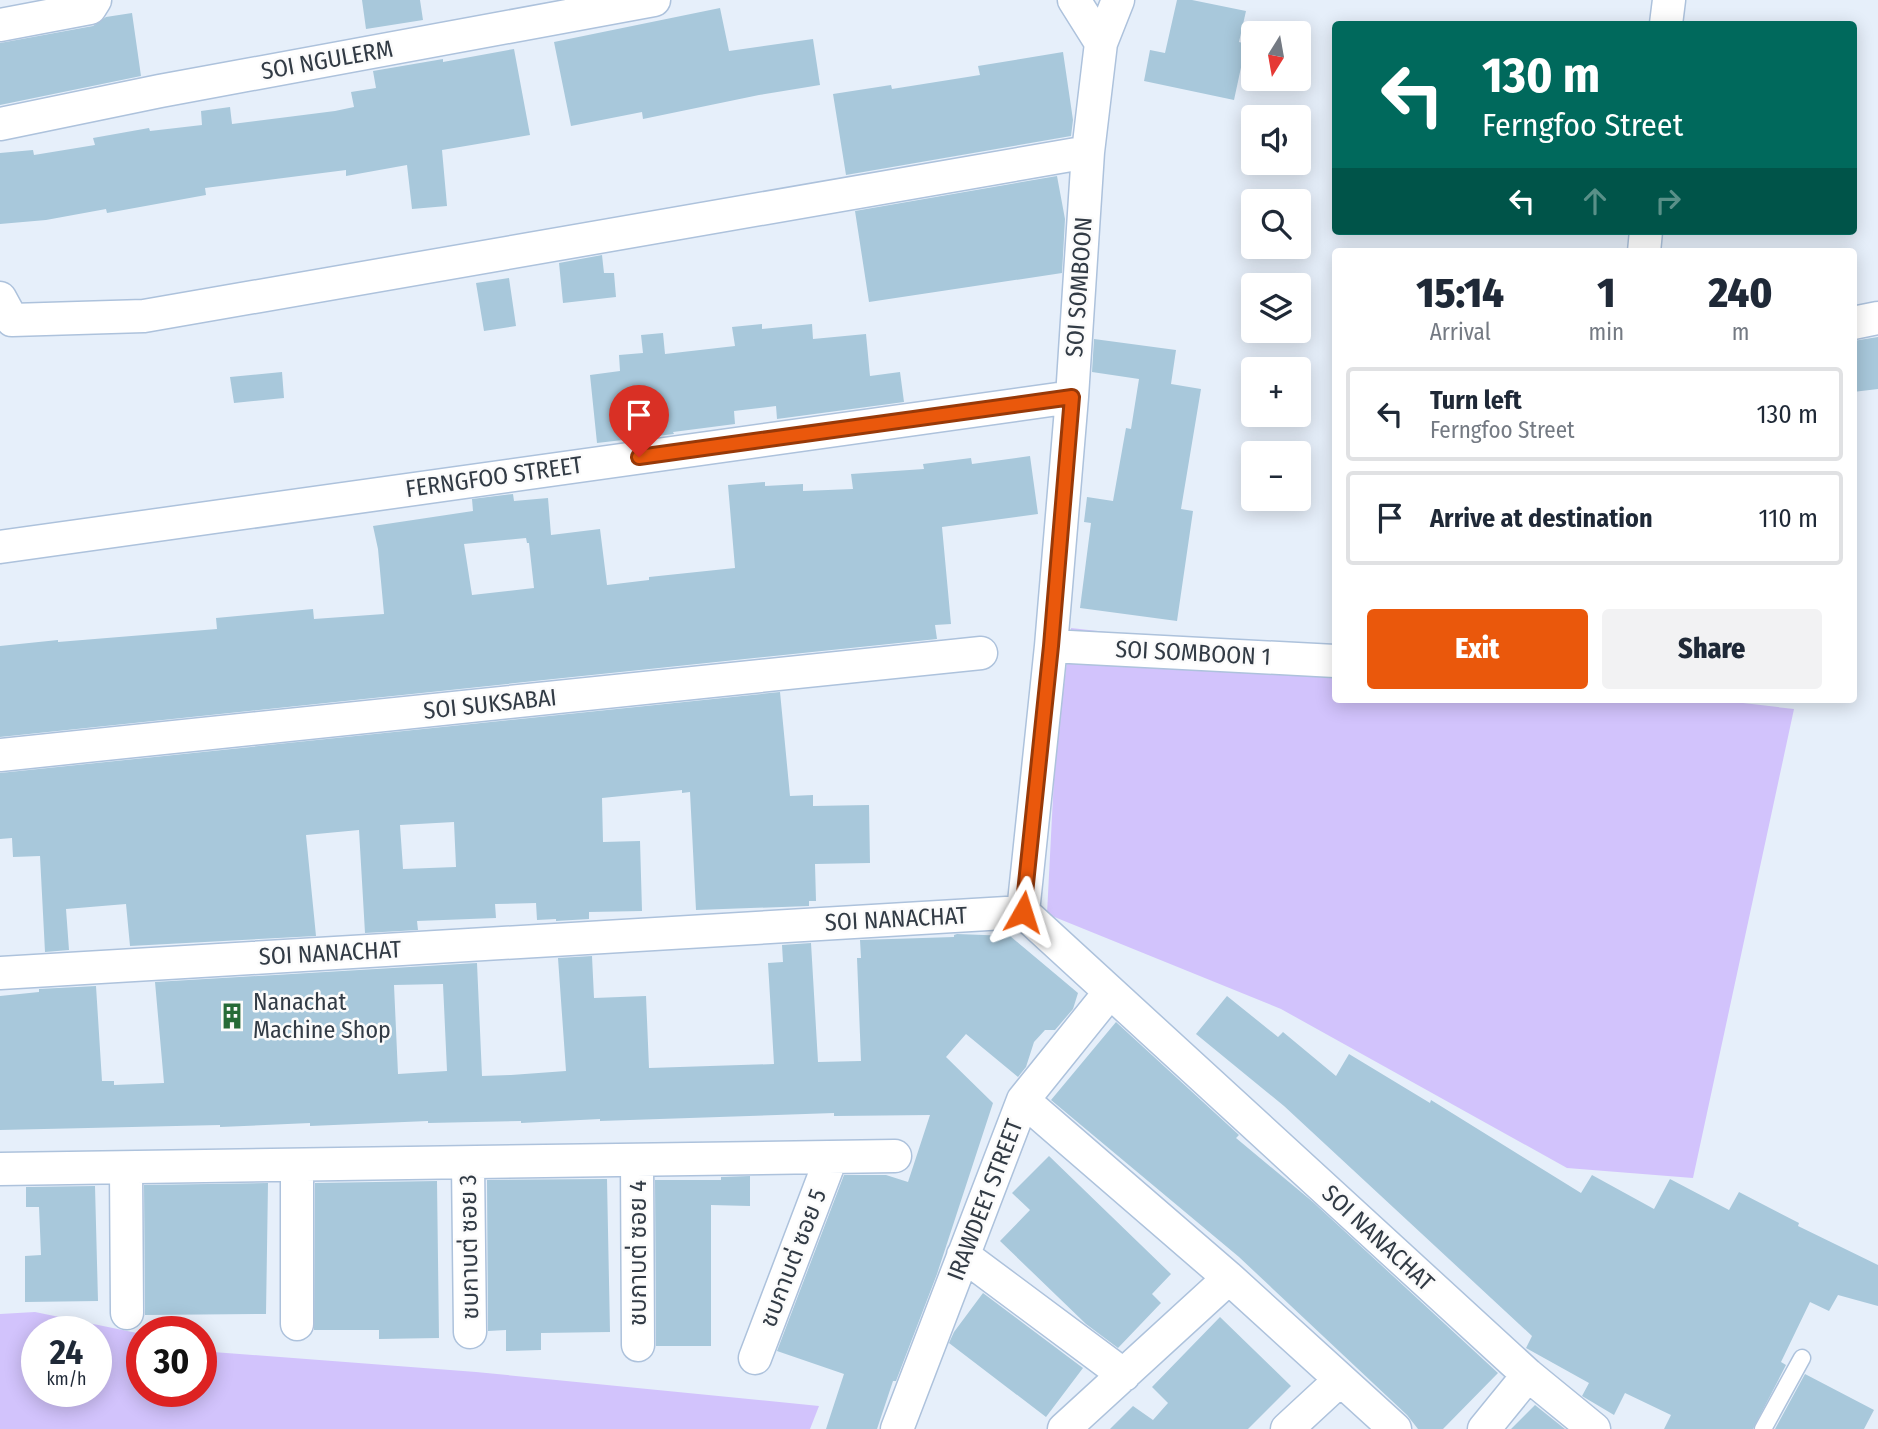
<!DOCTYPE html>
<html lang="en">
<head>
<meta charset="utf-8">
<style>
	body { margin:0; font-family:"Fira Sans Condensed","Noto Sans Thai",sans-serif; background:#f2f2f3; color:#1f2937; height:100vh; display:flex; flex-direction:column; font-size:26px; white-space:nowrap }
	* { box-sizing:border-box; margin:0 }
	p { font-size:23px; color:#747a83 }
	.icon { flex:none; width:38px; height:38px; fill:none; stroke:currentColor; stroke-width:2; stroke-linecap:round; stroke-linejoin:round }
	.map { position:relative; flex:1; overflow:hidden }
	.drawer { position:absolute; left:1332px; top:248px; width:525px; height:455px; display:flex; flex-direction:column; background:#fff; border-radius:7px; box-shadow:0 4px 18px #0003 }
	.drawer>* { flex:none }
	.guide { position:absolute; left:1332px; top:21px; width:525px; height:214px; border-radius:7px; box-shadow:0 4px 18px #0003; background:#00695c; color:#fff; overflow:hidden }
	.needle { width:46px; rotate:191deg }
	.controls { position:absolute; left:1241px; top:21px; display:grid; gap:14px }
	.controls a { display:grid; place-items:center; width:70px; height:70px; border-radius:7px; background:#fff; box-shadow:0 4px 18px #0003; font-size:35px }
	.speed { position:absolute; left:21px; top:1316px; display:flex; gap:14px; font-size:35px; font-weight:700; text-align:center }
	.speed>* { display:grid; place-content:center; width:91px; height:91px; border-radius:50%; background:#fff; box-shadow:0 4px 18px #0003; line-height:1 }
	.speed small { font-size:18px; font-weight:400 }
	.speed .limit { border:10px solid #d22; background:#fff; color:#111 }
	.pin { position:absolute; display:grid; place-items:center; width:60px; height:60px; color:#fff; margin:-72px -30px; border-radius:50% 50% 50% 0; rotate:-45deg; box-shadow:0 0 7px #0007 }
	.pin .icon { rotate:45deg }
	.me { position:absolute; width:77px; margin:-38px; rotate:6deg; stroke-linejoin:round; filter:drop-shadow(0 0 5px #0008) }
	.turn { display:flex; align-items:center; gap:24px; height:147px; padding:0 35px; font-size:32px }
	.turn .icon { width:91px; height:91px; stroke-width:2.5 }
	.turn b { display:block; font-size:49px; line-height:60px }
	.lanes { display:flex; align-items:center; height:66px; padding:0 35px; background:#0003; justify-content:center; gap:35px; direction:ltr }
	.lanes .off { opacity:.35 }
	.eta { display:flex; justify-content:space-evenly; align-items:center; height:119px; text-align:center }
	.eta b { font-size:42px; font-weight:800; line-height:49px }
	.primary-button { display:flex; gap:14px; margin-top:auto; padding:14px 35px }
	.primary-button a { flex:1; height:80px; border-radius:7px; background:#ea580c; color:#fff; font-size:28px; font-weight:800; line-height:80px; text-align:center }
	.primary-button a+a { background:#f2f2f3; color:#1f2937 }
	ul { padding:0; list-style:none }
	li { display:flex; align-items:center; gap:21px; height:94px; margin:0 14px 10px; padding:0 21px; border:4px solid #e0e1e3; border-radius:7px }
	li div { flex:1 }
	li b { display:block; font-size:26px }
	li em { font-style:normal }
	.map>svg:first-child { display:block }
	.green { fill:#d2c3fc; fill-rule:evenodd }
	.building { fill:#a8c8db; fill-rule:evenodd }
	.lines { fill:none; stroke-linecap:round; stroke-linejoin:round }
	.lane-casing { stroke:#adc2dc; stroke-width:19 }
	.street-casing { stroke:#adc2dc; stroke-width:35 }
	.lane { stroke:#fff; stroke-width:16 }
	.street { stroke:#fff; stroke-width:32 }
	.route-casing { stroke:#983908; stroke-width:18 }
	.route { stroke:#ea580c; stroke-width:12 }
	.labels { text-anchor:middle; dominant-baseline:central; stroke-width:5; stroke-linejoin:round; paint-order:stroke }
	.street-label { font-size:24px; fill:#323b45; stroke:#fbfbfb }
	.poi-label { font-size:24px; fill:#323b45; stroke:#fbfbfb; text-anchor:start }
</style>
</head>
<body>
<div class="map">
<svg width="1878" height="1429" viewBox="0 0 1878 1429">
	<rect width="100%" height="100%" fill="#e6effa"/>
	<path class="green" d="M1071 628 1335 658V700H1717L1794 709 1693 1178 1567 1168 1281 1009 1047 914 1055 758Z
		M35 1312 142 1334V1391H201V1350L213 1352 476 1372 819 1406 810 1429H0V1314ZM37 1332H96V1391H37Z"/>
	<path class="building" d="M362 0H420L423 20 366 29Z
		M1177 0H1192L1246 11 1239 42 1246 44 1234 100 1144 81 1150 50 1165 53Z
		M720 8 729 51 813 39 820 85 759 95 643 119 642 112 571 126 554 42Z
		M132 13 141 76 0 105V43L93 26 106 17Z
		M514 49 530 135 442 150 447 206 412 209 407 165 346 176V170L205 188 206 195 107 213 106 209 46 220 0 224V153L33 150 34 155 95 145 93 138 149 128 150 131 202 125 201 111 230 107 232 124 335 111 354 107 351 92 376 88 373 71 443 59V62Z
		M1063 52 1073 120 1071 136 846 175 833 94 891 85 892 89 980 75 978 66Z
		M1057 176 1065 219 1062 273 869 302 855 211Z
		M602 255 604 273H614L616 297 563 303 559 263Z
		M509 278 516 326 484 331 476 283Z
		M762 324V329L812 324 813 339 866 334 870 376 900 372 904 402 777 419 776 406 734 411 735 424 673 432 674 434 597 443 590 375 620 371 619 355 643 353 641 335 663 333 665 354 735 346 732 327Z
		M1878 337V389L1853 392V341Z
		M1094 339 1176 350 1171 384 1201 389 1181 509 1193 511 1177 621 1080 608 1091 523 1084 522 1087 497 1113 501 1126 428 1131 429 1139 379 1092 372Z
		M282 372 284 398 234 403 230 377Z
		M1030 456 1038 514 942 527 951 624 935 625 937 639 0 737V646L58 640V642L217 629 216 618 313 609 314 619 384 614 378 549 373 526 473 511 472 499 513 494 514 501 548 498 551 535 600 529 607 585 649 580V577L735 568 728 485 765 482V486L803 484V491L853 489 851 474 924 469 923 464 971 458 972 464ZM526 538 527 543H529L534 588 472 595 464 544Z
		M780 692 790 796 813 795V806L869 805 870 863 815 864 816 901H809V906L696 910 690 792 682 793V790L602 798 603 842 640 841 642 911 589 912V919L556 921V919L537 920 536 903 495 904 496 918 417 921 418 930 365 933 359 830 306 835 316 936 130 946 126 904 66 909 69 950 45 952 40 856 13 857 12 838 0 839V773ZM454 822 456 867 403 869 400 825Z
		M957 934 1010 936 1078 993 1073 1009 1055 1030H1045L1034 1042 1026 1067 1018 1077 966 1034 946 1057 993 1103 937 1274 896 1381H893L877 1429H826L844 1374 777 1351 844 1175H886L908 1182 930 1115 834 1116V1113L600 1121V1119L521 1123V1121L428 1123V1121L310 1126V1123L220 1127V1125L0 1130V996L39 992V989L96 986 102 1081H114V1085L164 1083 155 982 477 963 482 1076 511 1075 566 1071 558 958 592 956 594 998 646 996 649 1068 774 1064 768 963 783 962 782 945 811 943 818 1062 861 1061 857 958H861L860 940 954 937V935ZM443 984 447 1071 398 1074 394 985Z
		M1227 996 1278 1037 1283 1032 1336 1076 1349 1054 1430 1103 1431 1100 1581 1193 1592 1175 1654 1209 1670 1179 1729 1210 1739 1192 1799 1223 1798 1226 1878 1265V1306L1838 1295 1829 1311 1810 1302 1781 1362 1786 1365 1753 1429H1664L1671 1415 1625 1393 1614 1415 1582 1396 1589 1383 1526 1348 1532 1336 1284 1106 1196 1034Z
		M1116 1022 1239 1135 1236 1138 1313 1202 1498 1373 1443 1429H1418L1407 1415 1239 1257 1051 1100Z
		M1049 1156 1171 1274 1152 1294 1161 1303 1118 1348 1086 1324 1000 1241 1030 1210 1012 1193Z
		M750 1176V1206L711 1205V1346H656L655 1180H721V1177Z
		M607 1179 610 1332 541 1333V1350L506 1351V1330L488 1331 487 1180Z
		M437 1181 439 1338 379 1339V1330H314L315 1183Z
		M268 1183 266 1314 145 1315 144 1185Z
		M95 1186 98 1301 25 1302V1256L41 1255 39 1207H26V1187Z
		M983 1293 1083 1368 1046 1417 949 1343 954 1332Z
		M1220 1317 1291 1386 1248 1429H1110L1133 1406 1153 1420 1168 1403 1152 1387Z
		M1805 1374 1874 1410 1864 1429H1775Z
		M1535 1405 1565 1429H1511Z"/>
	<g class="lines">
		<g class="lane-casing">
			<path id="lane" d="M1763 1429 1802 1358"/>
		</g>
		<g class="street-casing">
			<path id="street" d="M1074 0 1101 43
				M1666 24 1669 0
				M0 25 90 8 95 0
				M0 124 160 91 654 0
				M1644 252 1646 231
				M0 298 12 320 144 316 1088 152
				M1853 323 1878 318
				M0 547 1072 397
				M1051 646 1335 661
				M0 755 981 653
				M1023 912 1051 646 1072 397 1088 152 1101 43 1118 0
				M0 973 1023 912 1528 1375 1594 1429
				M1023 1100 1229 1278 1395 1429
				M637 1160 638 1345
				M468 1163 470 1332
				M126 1168 127 1313
				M0 1169 895 1156
				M963 1255 1124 1375
				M297 1324V1165
				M755 1358 831 1158
				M897 1429 1023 1100 1110 992
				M1064 1429 1229 1278
				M1287 1429 1340 1380
				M1484 1429 1528 1375"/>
		</g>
		<use href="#lane" class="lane"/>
		<use href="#street" class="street"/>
	</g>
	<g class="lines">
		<g class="route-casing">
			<path id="route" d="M639 457 1072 397 1051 646 1023 912"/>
		</g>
		<use href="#route" class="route"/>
	</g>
	<defs>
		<g id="building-bare" transform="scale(2.1)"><path d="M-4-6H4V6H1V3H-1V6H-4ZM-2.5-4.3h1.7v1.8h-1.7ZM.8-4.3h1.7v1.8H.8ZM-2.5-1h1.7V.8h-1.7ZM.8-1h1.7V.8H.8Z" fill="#266b37" stroke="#fbfbfb" stroke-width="2.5" paint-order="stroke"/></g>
	</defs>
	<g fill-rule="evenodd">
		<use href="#building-bare" x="232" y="1016"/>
	</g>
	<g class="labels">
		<g class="street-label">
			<text transform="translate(327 60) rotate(-10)">SOI NGULERM</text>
			<text transform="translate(1079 287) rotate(-86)">SOI SOMBOON</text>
			<text transform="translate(494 477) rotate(-8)">FERNGFOO STREET</text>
			<text transform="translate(1193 653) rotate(3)">SOI SOMBOON 1</text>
			<text transform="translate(490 704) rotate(-6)">SOI SUKSABAI</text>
			<text transform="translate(896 919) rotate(-3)">SOI NANACHAT</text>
			<text transform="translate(330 953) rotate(-3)">SOI NANACHAT</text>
			<text transform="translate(985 1200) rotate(-69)">IRAWDEE1 STREET</text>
			<text transform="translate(1378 1238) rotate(43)">SOI NANACHAT</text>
			<text transform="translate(469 1247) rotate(-91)">ชบกาบต่ ซอย 3</text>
			<text transform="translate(638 1253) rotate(-90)">ชบกาบต่ ซอย 4</text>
			<text transform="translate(793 1258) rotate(-69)">ชบกาบต่ ซอย 5</text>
		</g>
		<g class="poi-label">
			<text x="253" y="1002">Nanachat<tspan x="253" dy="28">Machine Shop</tspan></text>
		</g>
	</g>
</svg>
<div class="controls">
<a><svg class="needle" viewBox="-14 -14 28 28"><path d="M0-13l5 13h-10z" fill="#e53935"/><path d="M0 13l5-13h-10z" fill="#747a83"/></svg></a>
<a><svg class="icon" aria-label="sound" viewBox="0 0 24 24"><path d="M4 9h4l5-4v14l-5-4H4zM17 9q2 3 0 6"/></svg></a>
<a><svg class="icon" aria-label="search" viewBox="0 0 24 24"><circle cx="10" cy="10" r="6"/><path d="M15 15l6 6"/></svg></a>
<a><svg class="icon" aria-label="layers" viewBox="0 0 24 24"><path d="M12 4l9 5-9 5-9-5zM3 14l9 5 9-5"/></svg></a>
<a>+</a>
<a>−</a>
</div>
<div class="speed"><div>24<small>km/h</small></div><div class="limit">30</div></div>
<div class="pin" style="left:639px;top:457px;background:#d93025"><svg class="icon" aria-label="arrive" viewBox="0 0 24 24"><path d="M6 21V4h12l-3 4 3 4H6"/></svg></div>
<svg class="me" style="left:1023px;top:912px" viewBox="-20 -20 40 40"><path d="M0-17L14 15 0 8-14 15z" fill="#ea580c" stroke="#fff" stroke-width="4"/></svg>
<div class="guide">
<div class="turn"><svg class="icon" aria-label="left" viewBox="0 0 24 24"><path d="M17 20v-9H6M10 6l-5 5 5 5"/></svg><div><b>130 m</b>Ferngfoo Street</div></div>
<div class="lanes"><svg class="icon" aria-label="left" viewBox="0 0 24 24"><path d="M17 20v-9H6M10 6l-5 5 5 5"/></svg><svg class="icon off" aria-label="ahead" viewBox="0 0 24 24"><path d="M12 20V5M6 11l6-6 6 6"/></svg><svg class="icon off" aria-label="right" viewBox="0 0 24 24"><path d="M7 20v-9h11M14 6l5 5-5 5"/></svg></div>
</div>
<section class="drawer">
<div class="eta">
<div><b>15:14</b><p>Arrival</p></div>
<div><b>1</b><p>min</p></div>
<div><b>240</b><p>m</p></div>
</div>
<ul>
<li><svg class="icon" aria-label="left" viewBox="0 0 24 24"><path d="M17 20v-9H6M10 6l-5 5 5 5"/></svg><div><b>Turn left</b><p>Ferngfoo Street</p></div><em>130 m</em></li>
<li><svg class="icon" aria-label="arrive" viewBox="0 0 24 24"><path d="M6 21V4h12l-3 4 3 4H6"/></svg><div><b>Arrive at destination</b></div><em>110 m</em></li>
</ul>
<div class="primary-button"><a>Exit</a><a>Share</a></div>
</section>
</div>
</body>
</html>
